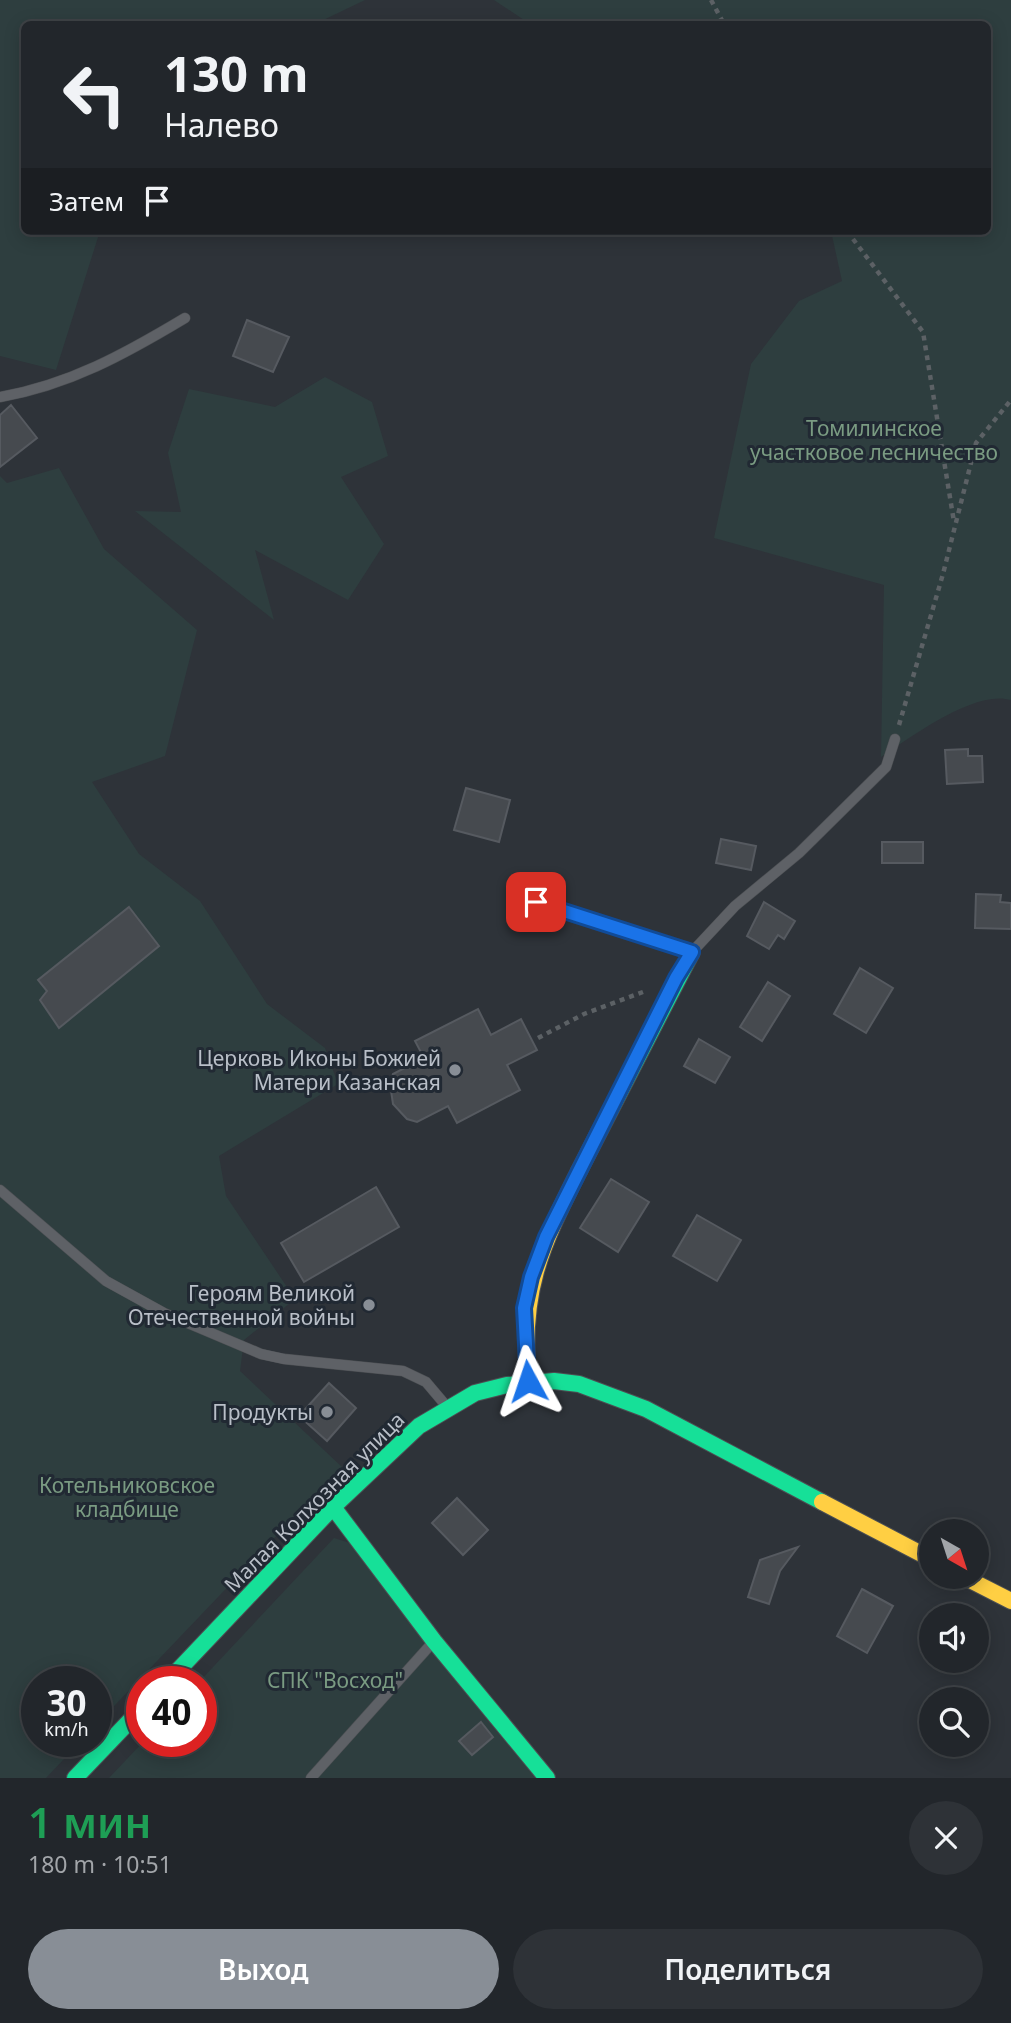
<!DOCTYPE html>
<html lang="ru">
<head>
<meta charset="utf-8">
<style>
	body { margin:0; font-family:"Noto Sans",sans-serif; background:#2e3237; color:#f1f3f6; height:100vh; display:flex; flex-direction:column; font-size:26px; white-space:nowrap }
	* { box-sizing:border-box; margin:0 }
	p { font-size:23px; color:#a2a5a9 }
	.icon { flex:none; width:38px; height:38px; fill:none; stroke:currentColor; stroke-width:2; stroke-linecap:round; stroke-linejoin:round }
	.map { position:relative; height:1778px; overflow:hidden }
	.drawer { display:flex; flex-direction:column; background:#22262b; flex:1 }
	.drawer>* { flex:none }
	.banner { position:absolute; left:21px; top:21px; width:970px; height:214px; border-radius:10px; box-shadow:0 4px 18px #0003,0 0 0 2px #3f4347; background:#22262b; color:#f1f3f6; overflow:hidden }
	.needle { width:46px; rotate:141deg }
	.tools { position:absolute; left:919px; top:1519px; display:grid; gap:14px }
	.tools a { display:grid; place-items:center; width:70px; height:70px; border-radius:50%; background:#22262b; box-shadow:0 4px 18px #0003,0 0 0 2px #3f4347; font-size:35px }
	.speed { position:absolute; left:21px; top:1666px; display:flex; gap:14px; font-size:35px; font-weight:700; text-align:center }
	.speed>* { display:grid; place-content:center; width:91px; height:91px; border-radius:50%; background:#22262b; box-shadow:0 4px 18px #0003,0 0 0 2px #3f4347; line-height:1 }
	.speed small { font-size:18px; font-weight:400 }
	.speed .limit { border:10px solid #d22; background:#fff; color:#111 }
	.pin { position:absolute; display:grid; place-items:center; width:60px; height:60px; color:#fff; margin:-30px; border-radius:14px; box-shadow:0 4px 10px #0006 }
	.me { position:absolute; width:77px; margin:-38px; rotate:355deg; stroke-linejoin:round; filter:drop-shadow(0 0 5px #0008) }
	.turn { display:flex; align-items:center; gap:24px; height:147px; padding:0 28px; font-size:32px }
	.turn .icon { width:91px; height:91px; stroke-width:2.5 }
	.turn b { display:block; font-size:49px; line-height:60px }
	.then { display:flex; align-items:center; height:66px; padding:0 28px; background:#0003; gap:14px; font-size:26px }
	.round { display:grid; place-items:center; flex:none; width:74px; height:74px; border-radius:37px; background:#2e3237 }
	.headline { display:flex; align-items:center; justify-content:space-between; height:119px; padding:0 28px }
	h1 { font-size:42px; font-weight:600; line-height:52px; color:#1e9e55 }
	.cta { display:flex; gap:14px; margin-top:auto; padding:14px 28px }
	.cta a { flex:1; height:80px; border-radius:42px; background:#888e96; color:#fff; font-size:28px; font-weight:600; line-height:80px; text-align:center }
	.cta a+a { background:#2e3237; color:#f1f3f6 }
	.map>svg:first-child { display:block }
	.green { fill:#2e3e3f }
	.building { fill:#464a4f; stroke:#565a60; stroke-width:2 }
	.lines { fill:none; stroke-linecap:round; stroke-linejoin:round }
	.lane-casing { stroke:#4c4f53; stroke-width:11 }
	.fast-casing { stroke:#4c4f53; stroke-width:18 }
	.slow-casing { stroke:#4c4f53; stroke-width:18 }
	.path { stroke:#5c6165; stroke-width:4.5; stroke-dasharray:5 5; stroke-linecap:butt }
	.lane { stroke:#5e6166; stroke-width:10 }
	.fast { stroke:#16e098; stroke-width:16 }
	.slow { stroke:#ffcf43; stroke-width:16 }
	.route-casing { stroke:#114b97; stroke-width:18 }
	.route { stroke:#1a73e8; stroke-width:12 }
	.poi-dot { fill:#888e96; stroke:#212933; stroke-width:2.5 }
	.labels { text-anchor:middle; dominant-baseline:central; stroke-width:6; stroke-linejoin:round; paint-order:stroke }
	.park-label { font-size:21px; fill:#7a9b82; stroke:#212933 }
	.poi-label { font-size:21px; fill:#b9bfc8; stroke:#212933; text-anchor:end }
	.street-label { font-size:21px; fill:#b9bfc8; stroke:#212933 }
</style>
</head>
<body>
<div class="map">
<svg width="1011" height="1778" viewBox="0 0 1011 1778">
	<rect width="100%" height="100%" fill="#2e3339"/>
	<path class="green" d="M0 0H365L315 24H24V231H100L56 370 0 356Z
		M494 0H1011V700C975 689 911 737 881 757L884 585 714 538 751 364 799 301 842 281 831 231H987V24H530Z
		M325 377 372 402 388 456 341 477 384 544 348 600 255 550 274 620 135 511 181 512 168 453 189 389 275 407Z
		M59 468 104 549 197 630 165 756 92 782 139 854 200 901 267 1004 325 1048 338 1084 219 1156 226 1196 295 1299 244 1340 240 1371 342 1467 96 1725V1682H37V1741H81L46 1778H0V476L7 483Z
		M334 1538 353 1544 536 1778H109L144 1741H201L199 1682Z"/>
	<path class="building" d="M247 320 289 337 273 372 233 356Z
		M11 405 37 438 0 467V415Z
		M968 749V756H982L983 782 947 784 945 750Z
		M466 788 510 800 499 842 454 830Z
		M721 839 756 846 751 870 716 863Z
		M882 842H923V863H882Z
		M976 894 1001 895 1000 902 1011 903V929L975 928Z
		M764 902 795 921 784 939 778 935 769 949 747 936Z
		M129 907 159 946 59 1028 40 1000 47 991 38 980Z
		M860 968 893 988 866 1033 834 1014Z
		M768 982 790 996 762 1041 740 1027Z
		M478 1009 491 1035 521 1019 537 1050 507 1065 520 1090 457 1123 448 1106 417 1122 407 1119 393 1104 390 1084 393 1074 424 1058 415 1041Z
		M699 1039 730 1057 715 1083 684 1066Z
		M611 1179 649 1202 618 1252 580 1228Z
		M376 1187 399 1227 304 1282 281 1243Z
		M697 1215 741 1240 717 1281 673 1256Z
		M329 1383 356 1408 327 1441 299 1416Z
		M457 1498 488 1530 463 1555 432 1523Z
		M798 1547 780 1571 769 1604 748 1597 760 1560Z
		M862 1589 893 1606 867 1653 837 1636Z
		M481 1722 493 1737 472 1755 459 1741Z"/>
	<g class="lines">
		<g class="lane-casing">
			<path id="lane" d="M0 397C69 385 125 354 185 318
				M536 902 692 952 735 906 799 853 886 767 895 739
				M0 1190 106 1281 164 1313 261 1354 284 1359 403 1371 426 1382 448 1408
				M311 1778 434 1641"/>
		</g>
		<g class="fast-casing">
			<path id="fast" d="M579 1171 692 952
				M333 1507 434 1641 547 1778
				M167 1682 333 1507 419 1426 475 1393 507 1385 554 1381 579 1384 646 1409 822 1502
				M75 1778 142 1708"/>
		</g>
		<g class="slow-casing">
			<path id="slow" d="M528 1381C520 1292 540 1249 579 1171
				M822 1502 931 1559
				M964 1577 1011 1601"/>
		</g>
		<path class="path" d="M711 0 724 24
			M847 231 923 332 954 522
			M899 725 943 574 976 443 1011 400
			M538 1038 584 1014 643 992"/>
		<use href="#lane" class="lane"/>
		<use href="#fast" class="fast"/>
		<use href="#slow" class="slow"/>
	</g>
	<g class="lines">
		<g class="route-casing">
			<path id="route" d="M528 1381 524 1308 531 1277 546 1237 676 978 692 952 536 902"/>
		</g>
		<use href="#route" class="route"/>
	</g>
	<g class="poi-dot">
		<circle cx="455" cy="1070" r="7"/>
		<circle cx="369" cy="1305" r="7"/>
		<circle cx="327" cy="1412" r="7"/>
	</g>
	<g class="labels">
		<g class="park-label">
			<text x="874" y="428">Томилинское<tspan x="874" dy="24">участковое лесничество</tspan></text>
			<text x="127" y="1485">Котельниковское<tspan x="127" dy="24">кладбище</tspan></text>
			<text x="335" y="1680">СПК "Восход"</text>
		</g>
		<g class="poi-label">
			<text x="441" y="1058">Церковь Иконы Божией<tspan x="441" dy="24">Матери Казанская</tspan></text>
			<text x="355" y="1293">Героям Великой<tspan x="355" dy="24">Отечественной войны</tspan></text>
			<text x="313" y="1412">Продукты</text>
		</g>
		<g class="street-label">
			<text transform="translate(314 1502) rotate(-45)">Малая Колхозная улица</text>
		</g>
	</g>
</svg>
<div class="tools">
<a><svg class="needle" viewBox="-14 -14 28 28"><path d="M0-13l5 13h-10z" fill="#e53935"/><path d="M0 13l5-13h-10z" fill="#a2a5a9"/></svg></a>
<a><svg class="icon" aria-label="sound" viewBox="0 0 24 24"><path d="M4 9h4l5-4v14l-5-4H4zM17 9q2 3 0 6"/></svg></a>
<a><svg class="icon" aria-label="search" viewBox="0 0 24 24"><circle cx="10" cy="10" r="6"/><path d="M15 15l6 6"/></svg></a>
</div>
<div class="speed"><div>30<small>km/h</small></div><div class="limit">40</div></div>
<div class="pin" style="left:536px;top:902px;background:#d93025"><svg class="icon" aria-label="arrive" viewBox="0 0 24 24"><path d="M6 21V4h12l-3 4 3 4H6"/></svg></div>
<svg class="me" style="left:528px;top:1381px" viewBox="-20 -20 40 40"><path d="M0-17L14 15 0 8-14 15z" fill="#1a73e8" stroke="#fff" stroke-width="4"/></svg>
<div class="banner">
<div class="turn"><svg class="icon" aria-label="left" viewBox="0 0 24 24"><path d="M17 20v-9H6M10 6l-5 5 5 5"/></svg><div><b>130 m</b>Налево</div></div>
<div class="then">Затем<svg class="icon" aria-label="arrive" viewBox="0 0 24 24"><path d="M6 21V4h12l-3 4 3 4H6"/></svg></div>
</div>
</div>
<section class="drawer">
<div class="headline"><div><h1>1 мин</h1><p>180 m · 10:51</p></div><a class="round"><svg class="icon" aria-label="close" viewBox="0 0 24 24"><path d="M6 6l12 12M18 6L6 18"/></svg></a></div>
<div class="cta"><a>Выход</a><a>Поделиться</a></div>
</section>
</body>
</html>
